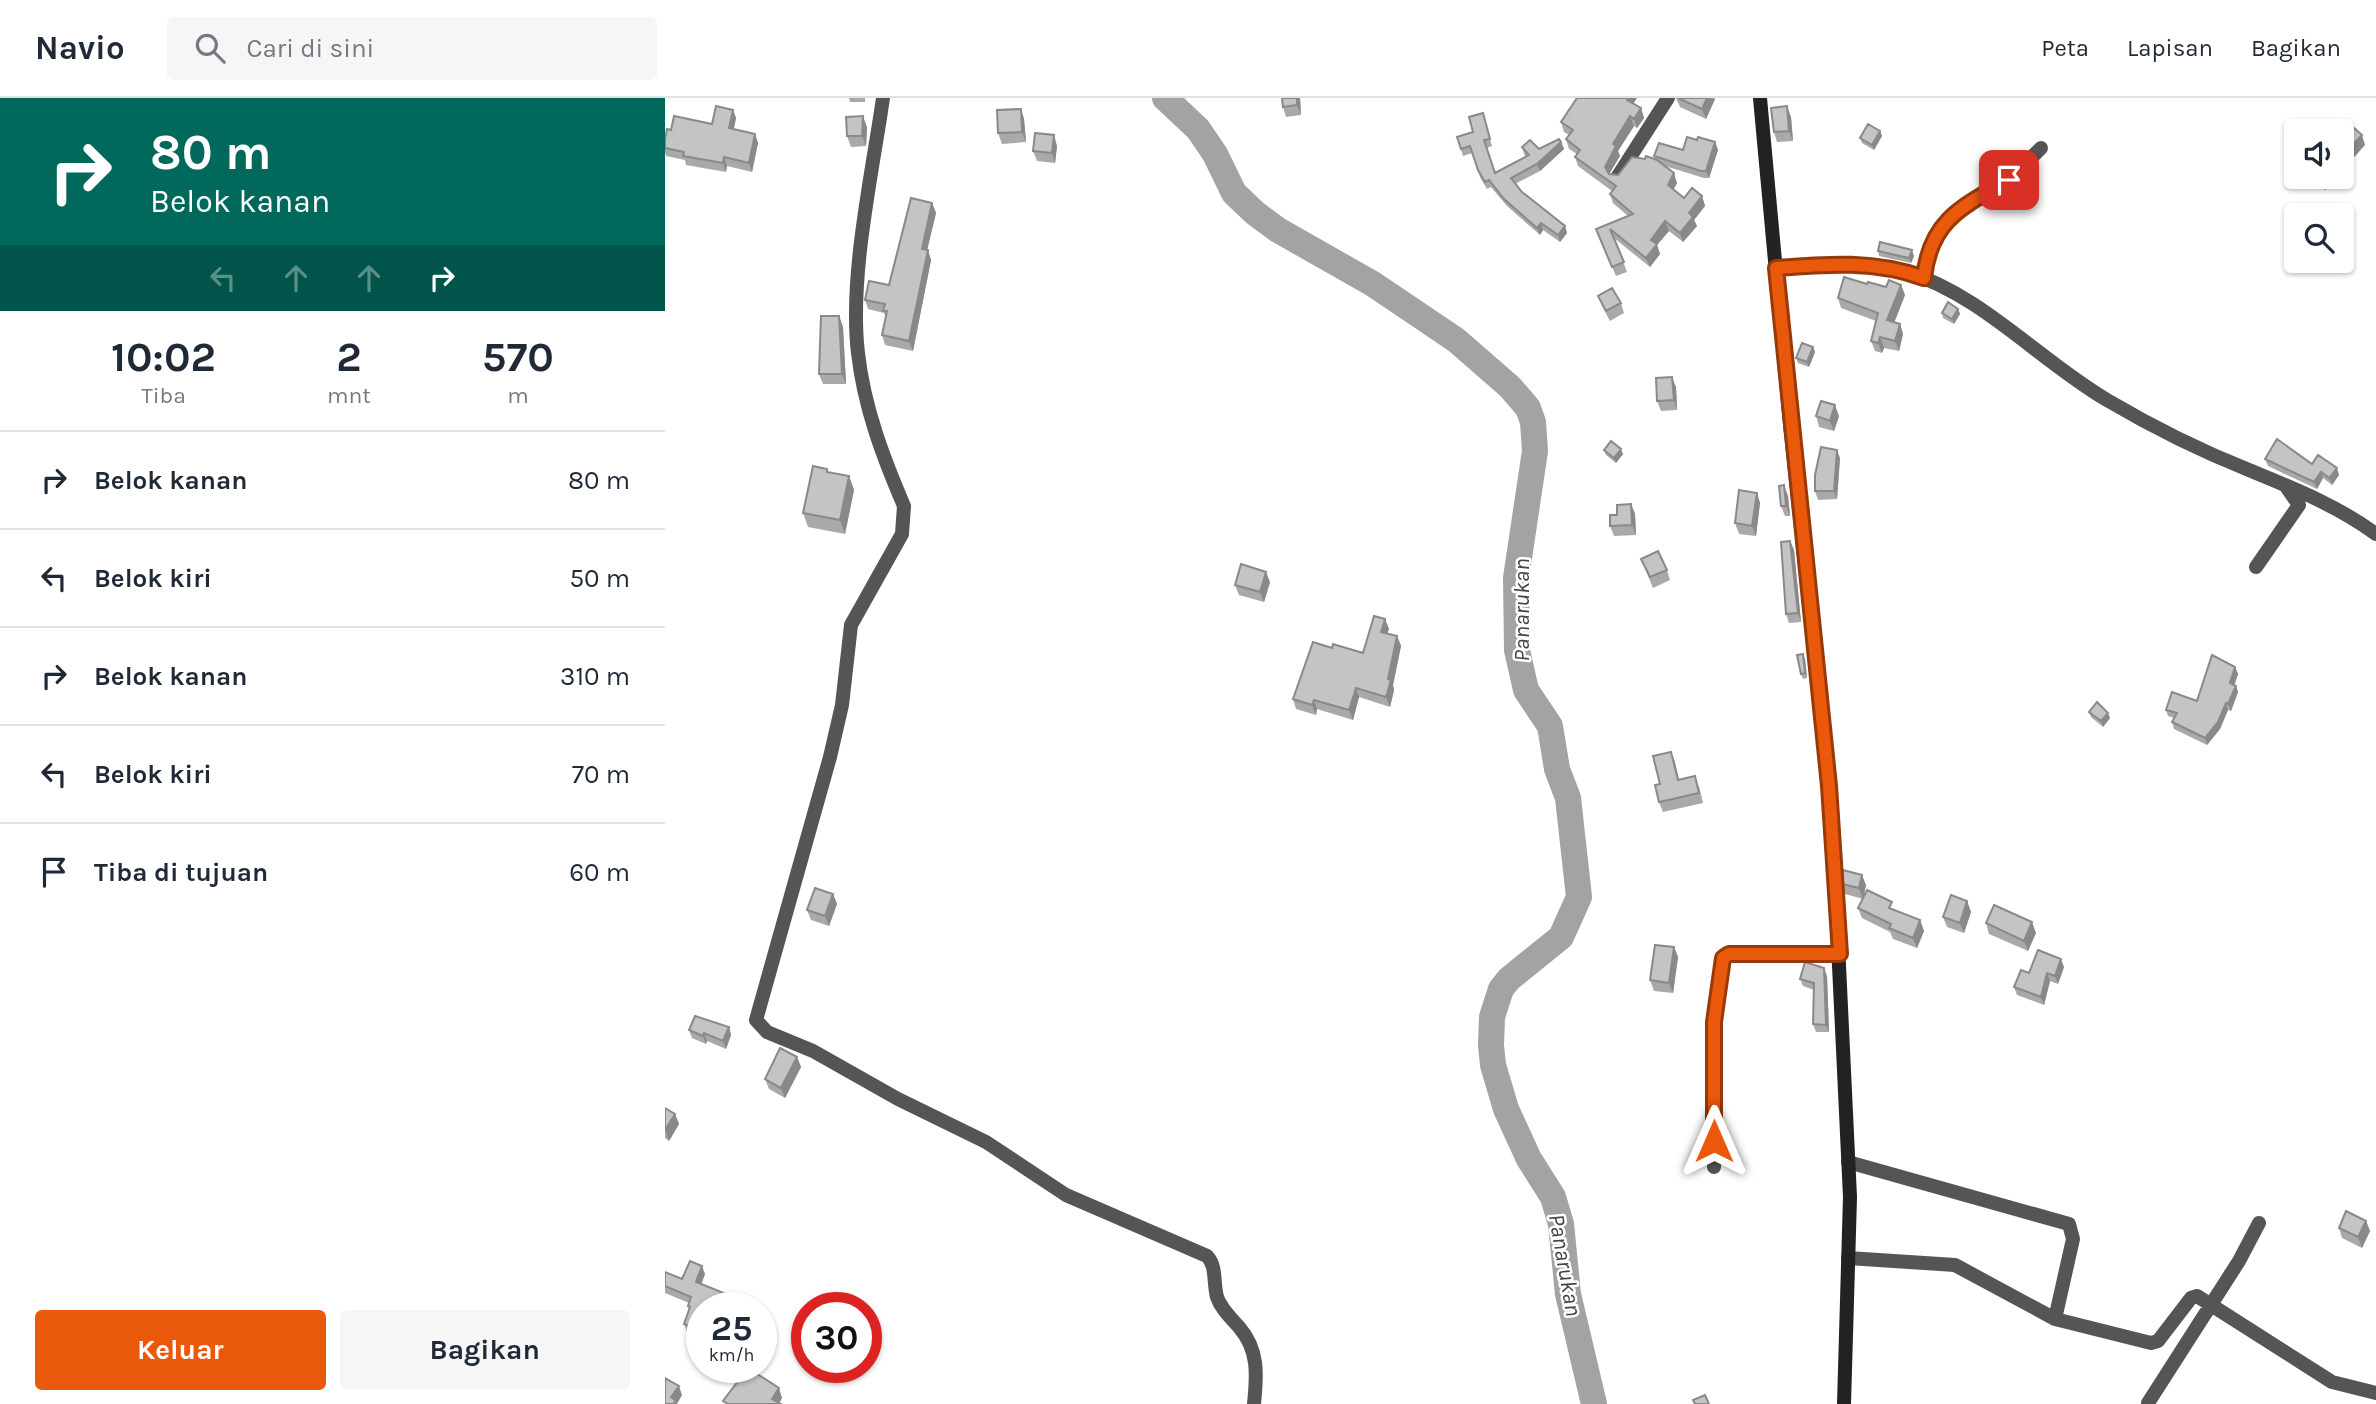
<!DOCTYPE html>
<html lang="id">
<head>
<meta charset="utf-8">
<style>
	body { margin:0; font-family:Karla,sans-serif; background:#f6f6f7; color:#1f2937; height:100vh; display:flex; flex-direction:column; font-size:26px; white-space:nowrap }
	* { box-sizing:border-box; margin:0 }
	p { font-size:23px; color:#747a83 }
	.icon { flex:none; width:38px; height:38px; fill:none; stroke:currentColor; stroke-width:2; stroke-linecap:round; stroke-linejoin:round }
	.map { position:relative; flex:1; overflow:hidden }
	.details { display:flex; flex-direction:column; background:#fff; width:665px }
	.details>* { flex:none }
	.hud { background:#00695c; color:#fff; overflow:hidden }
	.buttons { position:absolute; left:1619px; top:21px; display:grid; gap:14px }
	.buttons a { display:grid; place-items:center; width:70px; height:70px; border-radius:7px; background:#fff; box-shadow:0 2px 5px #0004; font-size:35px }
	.speed { position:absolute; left:21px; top:1194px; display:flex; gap:14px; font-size:35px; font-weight:700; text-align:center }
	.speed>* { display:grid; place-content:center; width:91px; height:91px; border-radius:50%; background:#fff; box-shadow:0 2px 5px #0004; line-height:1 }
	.speed small { font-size:18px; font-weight:400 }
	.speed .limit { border:10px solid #d22; background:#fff; color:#111 }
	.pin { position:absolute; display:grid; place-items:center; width:60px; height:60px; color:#fff; margin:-30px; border-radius:14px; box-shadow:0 4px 10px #0006 }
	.me { position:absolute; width:77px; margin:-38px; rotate:0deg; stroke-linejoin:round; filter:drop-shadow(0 0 5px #0008) }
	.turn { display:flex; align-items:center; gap:24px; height:147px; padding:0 35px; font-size:32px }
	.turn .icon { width:91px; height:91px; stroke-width:2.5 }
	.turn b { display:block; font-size:49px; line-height:60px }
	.lanes { display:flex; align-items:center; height:66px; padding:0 35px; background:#0003; justify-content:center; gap:35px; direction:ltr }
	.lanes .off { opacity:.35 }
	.eta { display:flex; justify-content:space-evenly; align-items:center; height:119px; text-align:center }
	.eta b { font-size:42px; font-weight:700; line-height:49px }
	.button { display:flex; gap:14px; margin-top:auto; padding:14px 35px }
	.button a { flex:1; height:80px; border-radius:7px; background:#ea580c; color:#fff; font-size:28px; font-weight:700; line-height:80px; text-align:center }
	.button a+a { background:#f6f6f7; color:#1f2937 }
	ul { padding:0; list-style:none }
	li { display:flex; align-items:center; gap:21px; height:98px; padding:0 35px; border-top:2px solid #e0e1e3 }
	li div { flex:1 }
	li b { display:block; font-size:26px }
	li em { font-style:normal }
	header { display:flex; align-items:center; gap:42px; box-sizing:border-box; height:98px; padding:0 35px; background:#fff; border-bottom:2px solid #e0e1e3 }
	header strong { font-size:33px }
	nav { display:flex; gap:38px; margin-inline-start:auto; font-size:24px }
	.search { width:490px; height:63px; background:#f6f6f7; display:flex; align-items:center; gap:18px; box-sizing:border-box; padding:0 24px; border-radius:7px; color:#747a83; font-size:26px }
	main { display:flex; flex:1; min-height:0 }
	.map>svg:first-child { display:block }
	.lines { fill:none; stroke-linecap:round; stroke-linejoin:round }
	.river { stroke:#a3a3a3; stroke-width:26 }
	.street { stroke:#555; stroke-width:14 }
	.secondary { stroke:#222; stroke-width:14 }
	.wall { fill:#a9a9a9 }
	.shaded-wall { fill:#898989 }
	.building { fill:#c4c4c4; stroke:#898989; stroke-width:2 }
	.route-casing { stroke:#983908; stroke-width:18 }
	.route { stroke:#ea580c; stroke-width:12 }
	.labels { text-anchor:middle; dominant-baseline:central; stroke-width:5; stroke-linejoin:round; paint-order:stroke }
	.water-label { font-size:23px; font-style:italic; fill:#444; stroke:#fff }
</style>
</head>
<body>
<header>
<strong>Navio</strong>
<div class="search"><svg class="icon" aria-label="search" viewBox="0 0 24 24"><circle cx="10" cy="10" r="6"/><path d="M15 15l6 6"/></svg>Cari di sini</div>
<nav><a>Peta</a><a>Lapisan</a><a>Bagikan</a></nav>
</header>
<main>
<section class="details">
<div class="hud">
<div class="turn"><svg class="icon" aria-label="right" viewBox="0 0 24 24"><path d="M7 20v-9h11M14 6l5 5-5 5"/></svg><div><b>80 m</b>Belok kanan</div></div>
<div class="lanes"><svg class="icon off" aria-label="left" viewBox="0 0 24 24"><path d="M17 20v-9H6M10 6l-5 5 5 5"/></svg><svg class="icon off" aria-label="ahead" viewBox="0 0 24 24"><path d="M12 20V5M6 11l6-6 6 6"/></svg><svg class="icon off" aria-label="ahead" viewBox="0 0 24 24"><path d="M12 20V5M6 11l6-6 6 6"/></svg><svg class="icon" aria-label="right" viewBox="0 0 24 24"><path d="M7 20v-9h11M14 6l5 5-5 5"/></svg></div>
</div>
<div class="eta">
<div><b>10:02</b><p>Tiba</p></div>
<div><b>2</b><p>mnt</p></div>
<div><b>570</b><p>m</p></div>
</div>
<ul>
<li><svg class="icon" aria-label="right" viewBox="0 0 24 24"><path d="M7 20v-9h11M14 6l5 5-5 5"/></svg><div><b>Belok kanan</b></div><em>80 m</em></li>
<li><svg class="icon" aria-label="left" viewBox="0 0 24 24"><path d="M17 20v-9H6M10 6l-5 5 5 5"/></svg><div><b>Belok kiri</b></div><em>50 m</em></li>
<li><svg class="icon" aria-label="right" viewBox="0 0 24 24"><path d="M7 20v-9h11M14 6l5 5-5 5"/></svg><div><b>Belok kanan</b></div><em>310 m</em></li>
<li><svg class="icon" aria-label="left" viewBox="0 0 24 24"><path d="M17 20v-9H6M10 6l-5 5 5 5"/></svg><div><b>Belok kiri</b></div><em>70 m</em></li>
<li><svg class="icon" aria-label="arrive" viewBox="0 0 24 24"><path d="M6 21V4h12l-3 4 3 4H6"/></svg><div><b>Tiba di tujuan</b></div><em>60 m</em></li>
</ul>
<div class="button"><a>Keluar</a><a>Bagikan</a></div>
</section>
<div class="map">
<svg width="1711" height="1306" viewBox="0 0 1711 1306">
	<rect width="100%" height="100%" fill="#fff"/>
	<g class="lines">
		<path class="river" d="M500 0 533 31 550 56 569 95 590 115 613 132 708 186 791 242 845 289 863 310 868 324 870 353 851 480 852 552 861 592 885 628 892 671 903 700 914 799 896 839 844 881 836 891 827 919 826 947 828 967 841 1011 864 1061 888 1099 896 1126 903 1196 929 1306"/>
		<path class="street" d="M218 0C207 77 184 179 193 255 199 309 218 359 239 408L237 436 186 527 177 607 165 659 91 922 102 934 148 953 233 1001 321 1044 401 1097 542 1158C552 1168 548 1185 552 1199 556 1211 566 1220 574 1229 594 1252 592 1277 589 1306
			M953 78 1003 0
			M1111 170C1154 167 1199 161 1242 174 1317 197 1375 263 1442 302 1486 328 1536 353 1584 372 1630 391 1671 407 1711 436
			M1259 180 1265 149 1280 125 1308 101 1344 82 1376 50
			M1591 469 1634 407 1620 387
			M1183 1064 1404 1126 1408 1141 1390 1221
			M1049 1069V924L1058 860 1064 856H1175
			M1183 1160 1290 1167 1390 1221 1486 1245 1493 1243 1526 1200 1532 1198 1667 1284 1711 1295
			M1483 1305 1574 1163 1594 1125"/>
		<path class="secondary" d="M1095 0 1125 326 1167 720 1185 1099 1179 1306"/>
	</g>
	<path class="wall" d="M184 0H200V4H185Z
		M635 0 636 17 621 19 618 9Z
		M1011 0H1049L1050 1 1041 21 1015 9Z
		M969 6 976 10 979 20 972 30 969 28 953 53 955 58 944 76 953 77 980 61H990L989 58 1018 52 1032 42 1050 44 1053 52 1044 80H1039L1000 68 1012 85 1008 92 1019 100 1037 98 1040 108 1029 122 1032 128 1018 144 1004 133 992 147 995 156 985 169 949 140 962 174 951 178 935 140 963 118 948 105 945 96 947 93 913 68 910 59 912 56 904 51 901 41 904 37 899 34 896 24Z
		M356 11 359 21 361 44 337 46 333 35Z
		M68 12 71 20 69 31 90 36 93 45 87 74 62 68 61 74 21 67 20 62 1 58 0 54V41L6 32 47 26Z
		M818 15 827 48 822 50 830 75 861 59 859 56 857 49 874 51 896 44 899 51 875 73 850 86 857 94 900 128 902 135 895 144 878 132 875 137 842 108 826 89 822 91 815 79 807 55 798 58 792 39 808 34Z
		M1126 19 1128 43 1112 44 1109 34Z
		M202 29 201 48 186 49 182 38Z
		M1215 33 1217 38 1209 52 1197 45 1195 40Z
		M392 48 390 65 372 63 368 53Z
		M1643 79H1672L1660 92Z
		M267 105 271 115 262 152 266 162 248 253 220 247 217 237 221 219 219 215 203 211 200 202 224 187Z
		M1213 153 1249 158 1246 165 1214 158Z
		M1202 186 1221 189 1236 187 1240 197 1229 224 1235 226 1238 236 1234 253 1219 250 1217 255 1210 253 1206 243 1211 223 1176 210 1173 200Z
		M933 198 956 205 959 215 945 223 937 208Z
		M1293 211 1295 216 1289 226 1278 220 1277 215Z
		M174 218 178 229 181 286H158L154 276Z
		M1148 249 1150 254 1144 269 1133 265 1131 260Z
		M1011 289 1012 312 996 313 992 303Z
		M1151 318H1174L1169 333 1154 329Z
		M939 352 958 356 951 365 941 357Z
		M1175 360 1172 401 1153 402 1150 393Z
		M1600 361 1647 366 1674 377 1667 387 1658 380 1652 391 1603 368Z
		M162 371 163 374 184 378 189 392 180 436 143 429 138 415Z
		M1092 395 1095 405 1091 438 1074 436 1070 425Z
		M1123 398 1125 418H1120L1116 408Z
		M966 406 970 416 971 437 949 438 945 428 952 417Z
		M1125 443 1129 452 1136 524 1124 525 1121 516Z
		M976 461 1002 472 1005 482 988 490Z
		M605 484 599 504 574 497 570 487Z
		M720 521 724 531 722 535 732 538 736 548 728 587 729 592 725 609 694 599 688 622 652 611 651 617 631 611 628 601 667 550 698 555Z
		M1140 561 1142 580 1138 581 1136 576Z
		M1570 569 1573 576 1569 587 1571 588 1573 594 1566 613 1563 612 1555 631 1542 647 1509 631 1507 624 1509 620 1503 618 1501 612 1532 603Z
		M1424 614 1445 620 1438 629 1426 619Z
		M1006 654 1014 682 1034 688 1038 705 998 714 994 704 995 686Z
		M1177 786 1201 787 1198 801 1180 796Z
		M168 796 172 806 164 828 146 822 142 812Z
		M1302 803 1306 814 1299 835 1282 829 1278 819Z
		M1193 810 1230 812 1255 822 1259 833 1252 850 1228 841 1225 834 1197 820Z
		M1321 825 1371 835 1363 853 1324 836Z
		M1009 849 1013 859 1008 895 989 893 985 882Z
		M1399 869 1393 886 1385 883 1379 907 1352 897 1349 889 1364 875Z
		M1162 878 1164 934H1151L1148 926 1149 892 1138 888 1135 881Z
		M64 929 66 937 61 951 42 943 41 946 27 940 24 932Z
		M132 959 136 969 120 1000 104 991 100 981Z
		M0 1010 10 1016 14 1026 4 1043 0 1040Z
		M1701 1123 1705 1133 1697 1150 1677 1140 1674 1130Z
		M0 1174 17 1181 40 1176 36 1186 74 1201 77 1209H37V1240L22 1234 19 1226 24 1212 23 1208 24 1205 0 1195Z"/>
	<path class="shaded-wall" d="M632 0H635L636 17 632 7Z
		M963 0H972L965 11 962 2Z
		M1042 0 1050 1 1041 21 1037 11Z
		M1122 8 1126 19 1128 43 1124 33Z
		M976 10 979 20 972 30 969 21Z
		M356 11 359 21 361 44 357 34Z
		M68 12 71 20 67 38 64 30Z
		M198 18 202 29 201 48 197 38Z
		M965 18 969 28 953 53 955 58 943 78 940 69 948 46Z
		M1215 33 1217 38 1209 52 1207 47Z
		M90 36 93 45 87 74 84 65Z
		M389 37 392 48 390 65 387 55Z
		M1697 37 1700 47 1676 74V59Z
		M896 44 899 51 875 73 872 66Z
		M1050 44 1053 52 1044 80 1041 73Z
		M59 59 62 68 61 74 58 65Z
		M1009 75 1012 85 1006 96 1003 87Z
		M1659 79H1672L1660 92 1656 82Z
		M1037 98 1040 108 1029 122 1032 128 1018 144 1015 135 1024 115Z
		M267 105 271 115 260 161 257 151Z
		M1000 123 1004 133 992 147 995 156 985 169 981 160 986 142Z
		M876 125 878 132 875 137 872 130Z
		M900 128 902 135 895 144 893 137Z
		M263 152 266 162 248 253 244 243Z
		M1247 152 1249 158 1246 165 1244 160Z
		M1236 187 1240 197 1226 233 1222 222Z
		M1293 211 1295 216 1289 226 1287 221Z
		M174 218 178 229 181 286 177 276Z
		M1235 226 1238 236 1234 253 1230 243Z
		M1215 239 1219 250 1217 255 1213 245Z
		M1148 249 1150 254 1144 269 1142 264Z
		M1007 279 1011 289 1012 312 1009 302Z
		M1170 307 1174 318 1169 333 1165 323Z
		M956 351 958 356 951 365 949 360Z
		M1172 352 1175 360 1172 401 1169 393Z
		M1672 370 1674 377 1667 387 1664 380Z
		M1656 374 1658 380 1652 391 1649 384Z
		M184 378 189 392 180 436 175 422Z
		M1119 387 1123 398 1125 418 1121 408Z
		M1092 395 1095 405 1091 438 1087 428Z
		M966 406 970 416 971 437 967 427Z
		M1125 443 1129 452 1136 524 1133 515Z
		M601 474 605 484 599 504 595 494Z
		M720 521 724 531 720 543 716 534Z
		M732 538 736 548 728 587 729 592 725 609 721 599 723 581Z
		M1138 556 1140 561 1142 580 1140 575Z
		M1570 569 1573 576 1568 591 1565 585Z
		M1571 588 1573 594 1566 613 1563 606Z
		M691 590 694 599 688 622 684 612Z
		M649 602 652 611 651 617 647 607Z
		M1561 605 1563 612 1555 631 1542 647 1540 640Z
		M1443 615 1445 620 1438 629 1436 623Z
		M1006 654 1010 664 1016 692 1013 682Z
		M1197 777 1201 787 1198 801 1194 790Z
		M168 796 172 806 164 828 160 818Z
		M1302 803 1306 814 1299 835 1295 825Z
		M1255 822 1259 833 1252 850 1248 840Z
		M1367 824 1371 835 1363 853 1359 843Z
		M1009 849 1013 859 1008 895 1004 885Z
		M1396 861 1399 869 1393 886 1390 878Z
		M1159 870 1162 878 1164 934 1161 927Z
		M1382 875 1385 883 1379 907 1376 899Z
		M64 929 66 937 61 951 58 943Z
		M39 935 42 943 41 946 38 938Z
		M132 959 136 969 120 1000 116 990Z
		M10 1016 14 1026 4 1043 0 1032Z
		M1701 1123 1705 1133 1697 1150 1693 1139Z
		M37 1168 40 1176 34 1192 31 1184Z
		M74 1201 77 1209H72V1208Z
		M14 1288 17 1297 12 1306H8L6 1299Z
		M114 1290 117 1300 114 1306 107 1301Z"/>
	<path class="building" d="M617 0H632V7L618 9Z
		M912 0H963L962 2 976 10 969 21 965 18 948 46 951 48 940 69 944 76 953 77 967 59 980 61 981 58 992 62 1009 75 1003 87 1019 100 1027 90 1037 98 1024 115 1028 119 1015 135 1000 123 986 142 992 146 981 160 945 131 959 164 947 169 931 131 968 116 945 96 951 88 910 59 915 52 901 41 908 32 896 24Z
		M1013 0H1042L1037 11Z
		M51 8 68 12 64 30 90 36 84 65 59 59 58 65 18 58 19 54 0 50V41L2 31 6 32 9 18 47 26Z
		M1122 8 1124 33 1109 34 1106 10Z
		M356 11 357 34 333 35 332 12Z
		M818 15 825 41 819 42 830 75 864 57 857 49 865 42 874 51 894 41 896 44 872 66 846 80 857 94 900 128 893 137 876 125 872 130 839 101 824 82 820 84 813 72 805 48 796 51 792 39 808 34 804 19Z
		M198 18 197 38H182L181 19Z
		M1680 22 1697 37 1676 59V33H1671Z
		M1203 26 1215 33 1207 47 1195 40Z
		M370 35 389 37 387 55 368 53Z
		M1022 39 1032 42 1033 39 1050 44 1041 73H1036L989 58 994 45 1018 52Z
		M246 100 267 105 257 151 263 152 244 243 217 237 222 213H218L220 206 200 202 204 183 224 187Z
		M1215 144 1247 152 1244 160 1213 153Z
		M1179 179 1202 186 1203 184 1221 189 1224 182 1236 187 1222 222 1235 226 1230 243 1215 239 1213 245 1206 243 1213 215 1173 200Z
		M947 190 956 205 941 213 933 198Z
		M1283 204 1293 211 1287 221 1277 215Z
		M156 218H174L177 276H154Z
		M1137 245 1148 249 1142 264 1131 260Z
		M1007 279 1009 302 992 303 991 280Z
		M1156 303 1170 307 1165 323 1151 318Z
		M1612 341 1647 366 1653 357 1672 370 1664 380 1656 374 1649 384 1600 361Z
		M946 343 956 351 949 360 939 352Z
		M1156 349 1172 352 1169 393H1150V377Z
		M148 368 162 371V374L184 378 175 422 138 415Z
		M1119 387 1121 408H1116L1114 388Z
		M1074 392 1092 395 1087 428 1070 425Z
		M966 406 967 427 945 428V417H952V407Z
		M1125 443 1133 515 1121 516 1116 444Z
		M993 453 1002 472 985 479 976 461Z
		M576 466 601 474 595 494 570 487Z
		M709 518 720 521 716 534 732 538 723 581 726 582 721 599 691 590 684 612 649 602 647 607 628 601 648 544 667 550 668 546 698 555Z
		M1138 556 1140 575 1136 576 1132 557Z
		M1547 557 1570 569 1565 585 1571 588 1563 606 1561 605 1553 624 1540 640 1507 624 1512 615 1501 612 1507 594 1532 603Z
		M1432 604 1443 615 1436 623 1424 614Z
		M1006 654 1013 682 1030 678 1034 695 994 704 990 687 995 686 988 658Z
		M1178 772 1197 777 1194 790 1177 786Z
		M150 790 168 796 160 818 142 812Z
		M1202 792 1227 804 1224 810 1255 822 1248 840 1224 830 1226 826 1193 810Z
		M1286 797 1302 803 1295 825 1278 819Z
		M1329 807 1367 824 1359 843 1321 825Z
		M990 847 1009 849 1004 885 985 882Z
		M1373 852 1396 861 1390 878 1382 875 1376 899 1349 889 1356 872 1364 875Z
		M1140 864 1159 870 1161 927 1148 926 1149 885 1135 881Z
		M30 918 64 929 58 943 39 935 38 938 24 932Z
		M115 950 132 959 116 990 100 981Z
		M0 1010 10 1016 0 1032Z
		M1681 1113 1701 1123 1693 1139 1674 1130Z
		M25 1163 37 1168 31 1184 74 1201 72 1208 75 1209H37V1233L19 1226 25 1209 23 1208 26 1199 0 1188V1174L17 1181Z
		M83 1270 114 1290 107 1301 116 1306H63L58 1303Z
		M0 1280 14 1288 6 1299 11 1303 9 1305 11 1306H0Z
		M1040 1297 1044 1306H1030L1028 1302Z"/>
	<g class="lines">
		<g class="route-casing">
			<path id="route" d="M1049 1043V924L1058 860 1064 856H1175L1164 688 1111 170C1162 166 1210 162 1259 180 1265 122 1298 108 1344 82"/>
		</g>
		<use href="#route" class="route"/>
	</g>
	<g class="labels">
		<g class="water-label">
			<text transform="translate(856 512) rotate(-90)">Panarukan</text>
			<text transform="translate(900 1167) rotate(80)">Panarukan</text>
		</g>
	</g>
</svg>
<div class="buttons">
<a><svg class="icon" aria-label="sound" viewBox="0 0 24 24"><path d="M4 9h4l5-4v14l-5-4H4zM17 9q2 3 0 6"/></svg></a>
<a><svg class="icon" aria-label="search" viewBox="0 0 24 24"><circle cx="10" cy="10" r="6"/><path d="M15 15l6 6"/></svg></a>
</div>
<div class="speed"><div>25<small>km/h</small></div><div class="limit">30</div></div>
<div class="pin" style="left:1344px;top:82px;background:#d93025"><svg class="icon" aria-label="arrive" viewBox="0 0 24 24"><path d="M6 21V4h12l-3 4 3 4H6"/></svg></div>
<svg class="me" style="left:1049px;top:1043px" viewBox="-20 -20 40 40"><path d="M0-17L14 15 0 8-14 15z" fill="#ea580c" stroke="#fff" stroke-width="4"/></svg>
</div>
</main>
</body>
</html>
